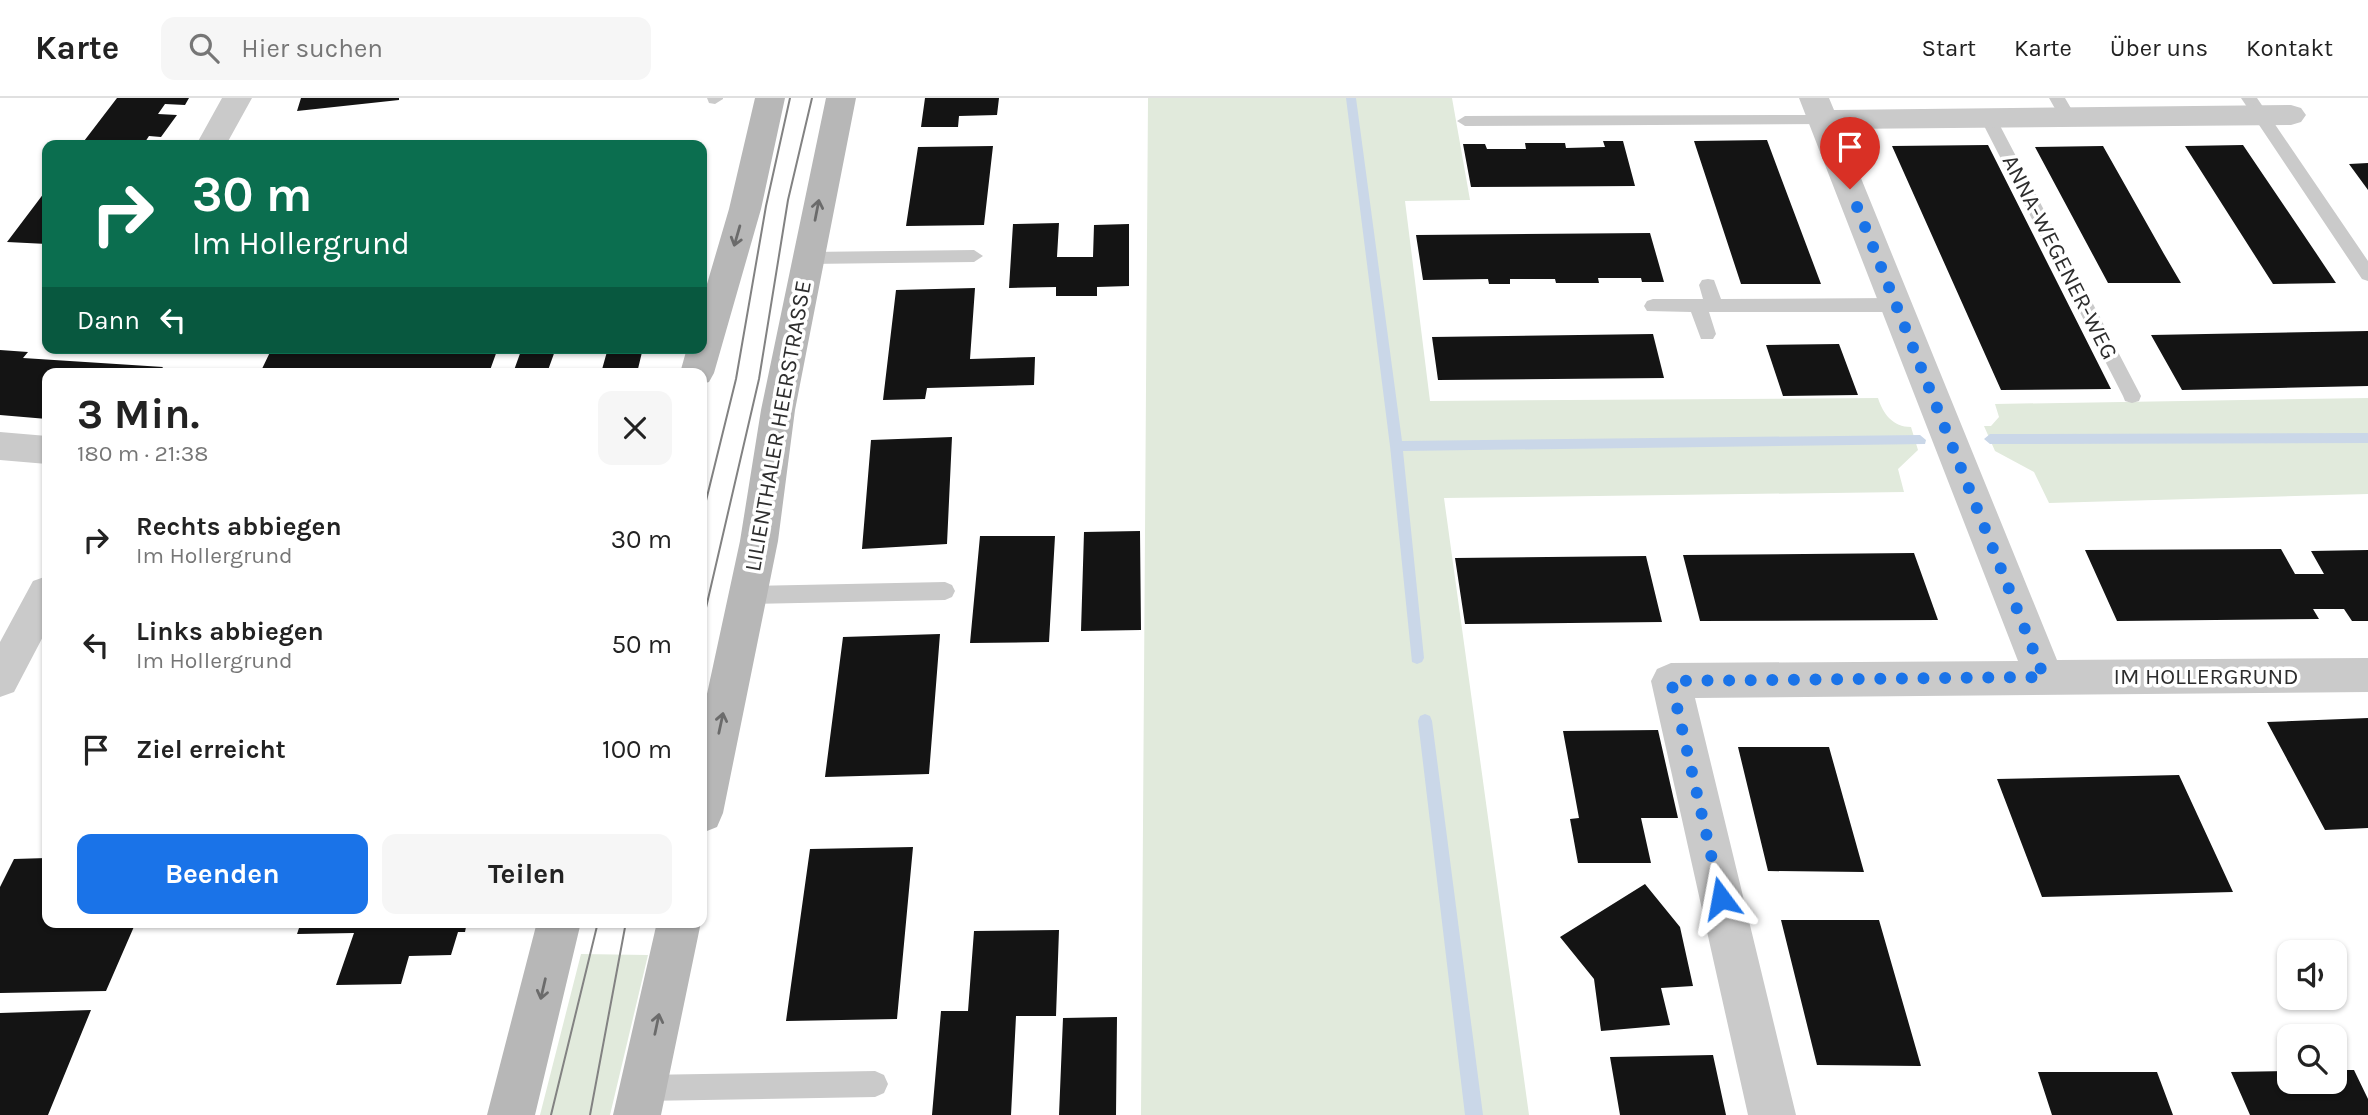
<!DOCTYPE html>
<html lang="de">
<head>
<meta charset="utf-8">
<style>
	body { margin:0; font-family:Karla,sans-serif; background:#f6f6f6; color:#222; height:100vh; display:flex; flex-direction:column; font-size:26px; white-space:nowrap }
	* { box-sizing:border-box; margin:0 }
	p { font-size:23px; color:#767676 }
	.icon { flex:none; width:38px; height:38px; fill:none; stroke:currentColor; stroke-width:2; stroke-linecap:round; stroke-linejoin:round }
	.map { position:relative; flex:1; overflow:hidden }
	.details { position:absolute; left:42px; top:270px; width:665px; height:560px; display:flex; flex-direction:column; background:#fff; border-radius:14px; box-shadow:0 2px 5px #0004 }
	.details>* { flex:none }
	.top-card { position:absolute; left:42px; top:42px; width:665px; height:214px; border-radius:14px; box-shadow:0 2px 5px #0004; background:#0b6e4f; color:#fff; overflow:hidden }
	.controls { position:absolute; left:2277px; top:842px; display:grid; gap:14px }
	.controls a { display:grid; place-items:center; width:70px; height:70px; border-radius:14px; background:#fff; box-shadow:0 2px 5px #0004; font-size:35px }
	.pin { position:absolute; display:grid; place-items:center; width:60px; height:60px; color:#fff; margin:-72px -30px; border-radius:50% 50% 50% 0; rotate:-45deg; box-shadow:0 0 7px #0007 }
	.pin .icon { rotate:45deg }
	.me { position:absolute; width:77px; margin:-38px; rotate:347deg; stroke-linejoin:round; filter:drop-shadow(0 0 5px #0008) }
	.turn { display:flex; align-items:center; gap:24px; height:147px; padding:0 35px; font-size:32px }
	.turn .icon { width:91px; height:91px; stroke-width:2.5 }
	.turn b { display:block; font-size:49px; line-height:60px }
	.then { display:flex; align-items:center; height:66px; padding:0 35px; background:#0003; gap:14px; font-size:26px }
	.round { display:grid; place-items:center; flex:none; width:74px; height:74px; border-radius:14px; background:#f6f6f6 }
	.headline { display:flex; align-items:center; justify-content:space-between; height:119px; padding:0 35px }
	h1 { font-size:42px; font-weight:700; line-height:52px }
	.cta { display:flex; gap:14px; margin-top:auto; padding:14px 35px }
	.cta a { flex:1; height:80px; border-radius:14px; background:#1a73e8; color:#fff; font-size:28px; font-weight:700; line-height:80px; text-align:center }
	.cta a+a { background:#f6f6f6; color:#222 }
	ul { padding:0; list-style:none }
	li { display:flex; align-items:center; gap:21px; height:105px; padding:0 35px }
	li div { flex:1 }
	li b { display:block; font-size:26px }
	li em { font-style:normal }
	header { display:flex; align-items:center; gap:42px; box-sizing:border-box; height:98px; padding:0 35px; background:#fff; border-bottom:2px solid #e0e0e0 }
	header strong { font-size:33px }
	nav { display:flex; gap:38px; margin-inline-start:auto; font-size:24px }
	.search { width:490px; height:63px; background:#f6f6f6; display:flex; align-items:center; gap:18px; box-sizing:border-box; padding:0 24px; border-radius:14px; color:#767676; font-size:26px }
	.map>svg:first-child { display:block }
	.green { fill:#e1eadc }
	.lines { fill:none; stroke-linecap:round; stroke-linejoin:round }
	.stream { fill:#cad7e8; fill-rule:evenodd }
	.building { fill:#141414 }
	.lane { fill:#cacaca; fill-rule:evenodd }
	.street { fill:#cacaca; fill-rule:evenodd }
	.secondary { fill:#b7b7b7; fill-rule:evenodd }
	.tram { stroke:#828282; stroke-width:2 }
	.oneway { stroke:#6b6b6b }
	.route { stroke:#1a73e8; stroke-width:12; stroke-dasharray:0 21.6 }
	.labels { text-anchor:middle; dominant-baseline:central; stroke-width:7; stroke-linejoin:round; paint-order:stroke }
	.street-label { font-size:23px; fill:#2d2d2d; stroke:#fff }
</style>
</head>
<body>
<header>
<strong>Karte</strong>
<div class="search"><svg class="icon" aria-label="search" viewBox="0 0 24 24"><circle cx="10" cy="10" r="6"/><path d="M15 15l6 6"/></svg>Hier suchen</div>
<nav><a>Start</a><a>Karte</a><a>Über uns</a><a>Kontakt</a></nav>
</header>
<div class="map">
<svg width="2368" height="1017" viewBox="0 0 2368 1017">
	<rect width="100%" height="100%" fill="#fff"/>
	<path class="green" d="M1148 0H1452L1470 102 1405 103 1430 303 1878 300C1883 316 1893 329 1911 329L1918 352 1898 371 1904 394 1444 400 1529 1017H1141Z
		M2368 300V396L2049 405 2034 374 1995 353 1984 328H1991L1999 319 1995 306Z
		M581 856 648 857 610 1017H540Z"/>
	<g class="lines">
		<path class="stream" d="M1346 0H1356L1402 343 1920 337 1926 342 1925 346 1403 353 1424 560 1422 564 1417 566 1412 564 1390 348Z
			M2368 335V345L1990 346 1984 341 1990 336Z
			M1425 616 1430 618 1432 623 1483 1017H1465L1418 623 1420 618Z"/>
	</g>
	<path class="building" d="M117 0H189L185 7 165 6 158 16 177 17 161 39 149 38 143 47H81Z
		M301 0H399V2L297 13Z
		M925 0H999L997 17 959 18 958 29H921Z
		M1767 42 1780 77 1821 186H1741L1694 43Z
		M1603 43H1623L1635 88 1471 89 1463 46H1485L1487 51H1526L1525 45H1565L1566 50 1605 49Z
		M1988 47 2111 291 2001 292 1892 48Z
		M2243 47 2316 155 2336 185 2273 186 2185 48Z
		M993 48 984 127 906 128 918 49Z
		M2103 48 2164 156 2181 185H2108L2035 49Z
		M2368 65V92L2349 66Z
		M47 91V146L7 144 35 107Z
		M1059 125 1057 159H1093L1094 127 1129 126V188L1097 189V198H1056V189L1009 190 1013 126Z
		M1650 135 1664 184H1642L1641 180H1598L1599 185H1556L1555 181H1510V186H1489L1488 181 1423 182 1416 137Z
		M975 190 970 261 1035 259 1034 287 927 290 925 301 883 302 896 192Z
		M2368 233V288L2278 290 2182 292 2151 237Z
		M1653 236 1664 280 1438 282 1432 239Z
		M1839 246 1858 297 1783 298 1766 247Z
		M272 250H498L489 275H260Z
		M522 250H556L547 275H513Z
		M608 250H643L637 275H601Z
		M0 252 28 254 23 260 163 269 159 275H47V321L0 317Z
		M952 339 947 446 862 451 871 342Z
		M1140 433 1141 532 1081 533 1084 434Z
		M980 438H1055L1049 544 970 545Z
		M2281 451 2295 476H2324L2311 453 2368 452V523H2352L2344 511H2313L2319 521 2117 523 2085 452Z
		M1914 455 1938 522 1700 523 1683 457Z
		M1646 458 1662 524 1465 526 1455 460Z
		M940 536 929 676 825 679 843 539Z
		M2368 620V730L2325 732 2267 624Z
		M1658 632 1678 720H1641L1651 765H1578L1570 721 1579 720 1563 633Z
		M1738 649H1829L1864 774 1768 773Z
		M2179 677 2233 794 2042 799 1997 681Z
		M913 749 897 921 786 923 810 751Z
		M47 760V824H136L106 893 0 895V789L14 761Z
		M1645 786 1680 829 1693 888 1661 890 1670 927 1601 933 1594 881 1560 839Z
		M1781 822H1879L1921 968 1817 967Z
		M301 824H467L465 834H458L451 857 409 858 401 886 336 887 354 835 297 836Z
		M1059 832 1056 918H1016L1011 1017H932L941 913H968L974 833Z
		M91 912 48 1017H0V915Z
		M1117 919 1116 1017H1059L1063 920Z
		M1713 957 1726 1017H1620L1610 959Z
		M2334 972H2354L2368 1001V1017H2250L2231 974 2289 973V984H2334Z
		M2038 974H2157L2173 1017H2052Z"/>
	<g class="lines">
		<path class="lane" d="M707 0H723V1L715 6 709 5Z
			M2049 0H2065L2076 19 2074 23H2062Z
			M2241 0H2257L2368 163V183L2362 181Z
			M1988 15 1996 20 2141 298 2139 303 2132 305 2125 303 2123 298 1980 20Z
			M1822 17 1828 18 1830 22 1828 26 1465 28 1457 23 1465 18Z
			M974 152 983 158 974 164 808 166 799 160 808 154Z
			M1708 181 1714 182 1721 201 1895 200 1901 202 1904 207 1901 212 1895 214H1709L1716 236 1713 241H1701L1691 214 1647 213 1644 208 1647 203 1653 201H1703L1699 187 1702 182Z
			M945 484 952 487 955 493 952 499 945 502 748 506 741 503 738 497 741 491 748 488Z
			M875 973 884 977 888 986 884 995 875 999 643 1003 634 999 630 990 634 981 643 977Z"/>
		<path class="street" d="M222 0H252L226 47H196Z
			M1799 0H1829L1834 12 2291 7 2301 10 2306 17 2301 24 2291 27 1841 31 2057 562 2368 560V594L1695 600 1796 1017H1748L1651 583 1657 571 1671 565 2018 563Z
			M0 334 47 338V366L0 362Z
			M47 478V531L14 594 0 599V544L33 483Z"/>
		<path class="secondary" d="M755 0H785L761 111 714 275 709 284 702 286V275H680L687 250H702V203L729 111Z
			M826 0H856L795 312 778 443 723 715 717 729 702 735V619L740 443 761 312Z
			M537 824H581L535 1017H487Z
			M657 824H701L661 1017H613Z"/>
		<path class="tram" d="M702 419 736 281 766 108 790 0
			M702 527 759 281 788 102 812 0
			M551 1017 598 824
			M590 1017 626 824"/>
	</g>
	<defs><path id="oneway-shaft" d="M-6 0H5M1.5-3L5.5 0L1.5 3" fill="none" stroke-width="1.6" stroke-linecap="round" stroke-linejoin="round" transform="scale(1.75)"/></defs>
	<g class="oneway">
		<use href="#oneway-shaft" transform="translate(817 112) rotate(-79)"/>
		<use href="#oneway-shaft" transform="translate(737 138) rotate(106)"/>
		<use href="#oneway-shaft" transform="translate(721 625) rotate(-78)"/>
		<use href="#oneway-shaft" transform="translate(543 891) rotate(103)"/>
		<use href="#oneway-shaft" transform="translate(657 926) rotate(-78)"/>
	</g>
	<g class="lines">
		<path class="route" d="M1721 800 1671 583 2044 579 1850 91"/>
	</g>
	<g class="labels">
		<g class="street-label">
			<text transform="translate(2060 159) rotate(63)">ANNA-WEGENER-WEG</text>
			<text transform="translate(778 328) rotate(-80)">LILIENTHALER HEERSTRASSE</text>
			<text x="2206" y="578">IM HOLLERGRUND</text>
		</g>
	</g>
</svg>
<div class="controls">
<a><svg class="icon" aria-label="sound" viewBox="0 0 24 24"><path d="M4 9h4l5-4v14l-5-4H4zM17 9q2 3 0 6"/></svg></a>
<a><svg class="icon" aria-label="search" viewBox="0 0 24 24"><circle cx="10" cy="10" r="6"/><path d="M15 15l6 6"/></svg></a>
</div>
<div class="pin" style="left:1850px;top:91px;background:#d93025"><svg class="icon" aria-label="arrive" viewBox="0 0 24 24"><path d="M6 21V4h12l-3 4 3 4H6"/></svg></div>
<svg class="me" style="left:1721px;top:800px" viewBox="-20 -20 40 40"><path d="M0-17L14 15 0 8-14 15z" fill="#1a73e8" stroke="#fff" stroke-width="4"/></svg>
<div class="top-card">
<div class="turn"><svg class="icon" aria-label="right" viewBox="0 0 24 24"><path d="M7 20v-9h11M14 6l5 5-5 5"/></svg><div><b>30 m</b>Im Hollergrund</div></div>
<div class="then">Dann<svg class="icon" aria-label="left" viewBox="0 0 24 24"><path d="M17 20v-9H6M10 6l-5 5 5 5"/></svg></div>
</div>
<section class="details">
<div class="headline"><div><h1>3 Min.</h1><p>180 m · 21:38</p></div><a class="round"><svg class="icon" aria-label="close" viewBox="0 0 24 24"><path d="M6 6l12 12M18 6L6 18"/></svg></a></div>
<ul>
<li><svg class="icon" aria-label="right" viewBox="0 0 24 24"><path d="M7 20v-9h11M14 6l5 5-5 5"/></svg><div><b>Rechts abbiegen</b><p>Im Hollergrund</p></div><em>30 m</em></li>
<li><svg class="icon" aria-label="left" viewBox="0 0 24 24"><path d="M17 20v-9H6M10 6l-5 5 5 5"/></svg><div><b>Links abbiegen</b><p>Im Hollergrund</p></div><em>50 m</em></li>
<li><svg class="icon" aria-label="arrive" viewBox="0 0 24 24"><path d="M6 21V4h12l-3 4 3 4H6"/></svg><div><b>Ziel erreicht</b></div><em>100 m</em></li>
</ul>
<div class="cta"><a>Beenden</a><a>Teilen</a></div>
</section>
</div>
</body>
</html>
